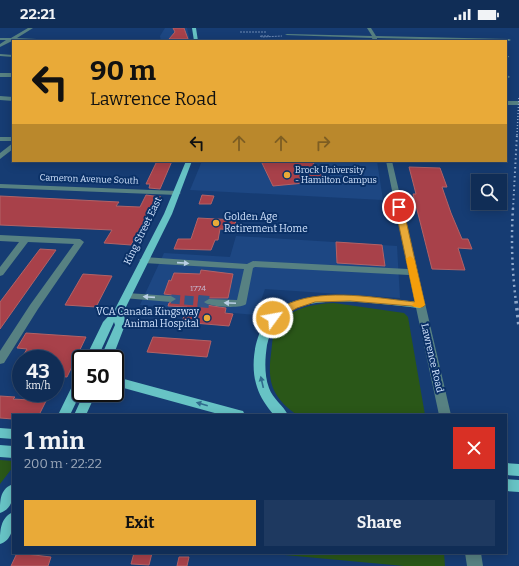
<!DOCTYPE html>
<html lang="en">
<head>
<meta charset="utf-8">
<style>
	body { margin:0; font-family:Bitter,serif; background:#1e3960; color:#f1f3f6; height:100vh; display:flex; flex-direction:column; font-size:15px; white-space:nowrap }
	* { box-sizing:border-box; margin:0 }
	p { font-size:13px; color:#9ca8b9 }
	.icon { flex:none; width:22px; height:22px; fill:none; stroke:currentColor; stroke-width:2; stroke-linecap:round; stroke-linejoin:round }
	.map { position:relative; flex:1; overflow:hidden }
	.details { position:absolute; left:12px; top:386px; width:495px; height:140px; display:flex; flex-direction:column; background:#102d56; border-radius:0px; box-shadow:0 2px 10px #0003,0 0 0 1px #30496c }
	.details>* { flex:none }
	.hud { position:absolute; left:12px; top:12px; width:495px; height:122px; border-radius:0px; box-shadow:0 2px 10px #0003,0 0 0 1px #30496c; background:#e9aa38; color:#111; overflow:hidden }
	.controls { position:absolute; left:471px; top:146px; display:grid; gap:8px }
	.controls a { display:grid; place-items:center; width:36px; height:36px; border-radius:0px; background:#102d56; box-shadow:0 2px 10px #0003,0 0 0 1px #30496c; font-size:20px }
	.speed { position:absolute; left:12px; top:322px; display:flex; gap:8px; font-size:20px; font-weight:700; text-align:center }
	.speed>* { display:grid; place-content:center; width:52px; height:52px; border-radius:50%; background:#102d56; box-shadow:0 2px 10px #0003,0 0 0 1px #30496c; line-height:1 }
	.speed small { font-size:10px; font-weight:400 }
	.speed .limit { border:2px solid #111; border-radius:6px; background:#fff; color:#111 }
	.pin { position:absolute; display:grid; place-items:center; width:34px; height:34px; color:#fff; margin:-17px; border:2px solid #fff; border-radius:50%; box-shadow:0 1px 4px #0007 }
	.me { position:absolute; width:44px; margin:-22px; rotate:58deg; stroke-linejoin:round; filter:drop-shadow(0 0 3px #0008) }
	.turn { display:flex; align-items:center; gap:14px; height:84px; padding:0 12px; font-size:18px }
	.turn .icon { width:52px; height:52px; stroke-width:2.5 }
	.turn b { display:block; font-size:28px; line-height:34px }
	.lanes { display:flex; align-items:center; height:38px; padding:0 12px; background:#0003; justify-content:center; gap:20px; direction:ltr }
	.lanes .off { opacity:.35 }
	.round { display:grid; place-items:center; flex:none; width:42px; height:42px; border-radius:0px; background:#1e3960 }
	.head { display:flex; align-items:center; justify-content:space-between; height:68px; padding:0 12px }
	h1 { font-size:24px; font-weight:700; line-height:30px }
	.primary-button { display:flex; gap:8px; margin-top:auto; padding:8px 12px }
	.primary-button a { flex:1; height:46px; border-radius:0px; background:#e9aa38; color:#111; font-size:16px; font-weight:700; line-height:46px; text-align:center }
	.primary-button a+a { background:#1e3960; color:#f1f3f6 }
	.status { display:flex; justify-content:space-between; align-items:center; height:28px; padding:0 20px; background:#102d56; direction:ltr }
	.status svg { height:11px; fill:currentColor }
	.map>svg:first-child { display:block }
	.built { fill:#1d4783 }
	.green { fill:#2a5718 }
	.building { fill:#a8414a; stroke:#b26266 }
	.lines { fill:none; stroke-linecap:round; stroke-linejoin:round }
	.minor-tunnel-far1 { stroke:#325588; stroke-width:9; stroke-dasharray:9 4.5; stroke-linecap:butt }
	.minor-tunnel { stroke:#325588; stroke-width:12; stroke-dasharray:12 5.5; stroke-linecap:butt }
	.path { stroke:#6d89b3; stroke-width:1; stroke-dasharray:2 1; stroke-linecap:butt }
	.minor { fill:#578182; fill-rule:evenodd }
	.major { fill:#67c3c5; fill-rule:evenodd }
	.rail-far3 { stroke:#8ea7cb; stroke-width:1.5; stroke-dasharray:1 2; stroke-linecap:butt }
	.rail-far2 { stroke:#8ea7cb; stroke-width:2; stroke-dasharray:1.5 3; stroke-linecap:butt }
	.rail-far1 { stroke:#8ea7cb; stroke-width:2.5; stroke-dasharray:2 3.5; stroke-linecap:butt }
	.rail { stroke:#8ea7cb; stroke-width:3.5; stroke-dasharray:2.5 4.5; stroke-linecap:butt }
	.oneway { fill:#b9cfe4 }
	.oneway2 { fill:#306b8d }
	.route { fill:#e9aa38; stroke:#976e24 }
	.slow { fill:#f59e0b }
	.poi-dot { fill:#e9aa38; stroke:#0b3167; stroke-width:1.5 }
	.labels { text-anchor:middle; dominant-baseline:central; stroke-width:4; stroke-linejoin:round; paint-order:stroke }
	.number-label { font-size:8px; fill:#c7bad0 }
	.far-poi-label { font-size:9px; fill:#d1e3fd; stroke:#0b3167; text-anchor:start }
	.far-street-label { font-size:9px; fill:#d1e3fd; stroke:#0b3167 }
	.poi-label { font-size:10px; fill:#d1e3fd; stroke:#0b3167; text-anchor:start }
	.street-label { font-size:10px; fill:#d1e3fd; stroke:#0b3167 }
</style>
</head>
<body>
<div class="status"><b>22:21</b><svg viewBox="0 0 49 12"><path d="M0 12V9h3v3zM5 12V6h3v6zM10 12V3h3v9zM15 12V0h3v12zM26 1h20v11H26zM47 4h2v5h-2z"/></svg></div>
<div class="map">
<svg width="519" height="538" viewBox="0 0 519 538">
	<rect width="100%" height="100%" fill="#163c73"/>
	<path class="built" d="M165 0H187L190 13H161L160 8Z
		M202 133H377L383 172 190 162Z
		M236 208 397 218 400 270 265 261 256 287 140 277 164 225 230 229Z"/>
	<path class="green" d="M334 275 404 285 408 289 425 387H297C273 370 267 355 271 326 272 319 272 311 274 305 283 281 312 276 334 275Z
		M0 432 13 433V439L0 456Z
		M263 525H444L445 538H404Z"/>
	<path class="building" d="M173 0H184L188 11H169L175 4Z
		M157 133H172L160 161 149 160 150 156H146Z
		M261 133H312L325 153 273 158Z
		M409 139 440 140 447 159H442L451 185 462 211H468L472 221 458 220 465 242 432 241 413 166H416Z
		M146 167 161 169 151 185H149L131 217 104 215 112 202 0 197V168L119 174 116 178 140 179Z
		M202 167 214 168 211 176H199Z
		M198 190 236 192 234 202 220 201 218 212H215L211 222 174 221 178 211H191Z
		M336 214 382 217 385 238 337 235Z
		M40 221 56 222 0 301V274Z
		M201 242 233 246 228 270H209L203 273 206 277 226 280 225 285 233 286 229 298 182 294 187 279 168 278 169 275 177 272 172 267 164 266 169 252 171 253 174 245 200 246Z
		M83 246 112 248 96 279 65 277Z
		M26 305 86 309 67 349 55 348V331H21L27 321 17 320Z
		M153 309 211 313 207 329 147 324Z
		M0 368 15 369 13 371 46 373 39 387H13V391L0 390Z
		M17 525 51 529 48 538H11Z
		M134 525H152L149 537 131 536Z
		M179 529H189L187 538H177Z"/>
	<g class="lines">
		<path class="minor-tunnel-far1" d="M171 271 209 274"/>
		<path class="minor-tunnel" d="M198 273 209 274"/>
		<path class="path" d="M240 4H266
			M269 8H260L262 9 282 8"/>
		<path class="minor" d="M28 0H33L17 10 76 13H12L0 19V16L6 12H0V10H11Z
			M367 0H371L376 8 509 11 511 12 509 13 377 10V13H373L372 10 285 7 287 6 372 8Z
			M0 26 13 27V29L0 28Z
			M506 28H509V29L506 30Z
			M0 45H13V49H0Z
			M506 47 509 48 510 49 506 51Z
			M0 68 13 69V73L0 72Z
			M506 73H519V77H506Z
			M0 109H13V113H0Z
			M13 115V121L0 131V125Z
			M386 133H392L451 387H439L409 247 255 239 253 240 246 276C242 281 208 279 204 274L209 271 237 272 244 241 144 235 139 232 144 229 247 236 253 233 408 241Z
			M0 156 177 163 181 165 177 167 0 160Z
			M0 207 80 211 84 214 38 281 4 335 0 336V323L30 277 74 216 28 214 3 247 0 248V239L19 214 0 213Z
			M127 265 171 268 176 271 171 274 123 270 122 268Z
			M465 525H481L483 538H467Z"/>
		<path class="major" d="M192 0H196L198 13H194Z
			M186 133H192L172 186 124 283 125 297 112 331H100L115 297 114 294 97 331H85L103 294 115 281 164 186Z
			M343 267 420 274 425 277 420 280C383 277 301 261 275 294 271 301 269 309 267 317 265 331 264 346 269 360 273 371 283 377 288 387H274C267 379 260 369 257 359 248 333 257 290 283 278 301 268 323 268 343 267Z
			M81 347V364L70 387H58L77 348Z
			M115 347 124 351 239 382 243 383 245 387H222L120 359 115 358Z
			M84 365H96L86 387H74Z
			M0 400 13 401V411L0 410Z
			M0 417 13 418V430L0 429Z
			M506 435 519 436V448L506 447Z
			M506 451 519 452V464L506 463Z
			M13 456C13 468 14 480 0 485 0 472 0 461 13 456Z
			M13 484C13 497 14 511 0 516 0 503 0 490 13 484Z"/>
		<path class="rail-far3" d="M517 107 519 68"/>
		<path class="rail-far2" d="M513 181 517 106"/>
		<path class="rail-far1" d="M513 180C511 212 512 242 516 274"/>
		<path class="rail" d="M516 273 519 299"/>
	</g>
	<defs><path id="oneway-solid" d="M-6-.8H1V-3.2L6.5 0L1 3.2V.8H-6Z"/></defs>
	<g class="oneway">
		<use href="#oneway-solid" transform="translate(183 235) rotate(4)"/>
		<use href="#oneway-solid" transform="translate(149 269) rotate(-176)"/>
		<use href="#oneway-solid" transform="translate(230 275) rotate(-177)"/>
	</g>
	<g class="oneway2">
		<use href="#oneway-solid" transform="translate(262 354) rotate(-103)"/>
		<use href="#oneway-solid" transform="translate(202 376) rotate(-164)"/>
	</g>
	<path class="route" d="M399 177 403 179 425 277 423 279 350 273 315 274 297 280 276 292H269L268 290 269 288C276 284 283 278 290 275 327 260 376 270 415 274L395 179Z"/>
	<path class="slow" d="M410 228 414 231 425 277 420 280 414 279 412 277 415 274 406 231Z"/>
	<g class="poi-dot">
		<circle cx="287" cy="147" r="4"/>
		<circle cx="216" cy="195" r="4"/>
		<circle cx="207" cy="290" r="4"/>
	</g>
	<g class="labels">
		<g class="number-label">
			<text x="198" y="260">1774</text>
		</g>
		<g class="far-poi-label">
			<text x="295" y="142">Brock University<tspan x="295" dy="10">- Hamilton Campus</tspan></text>
		</g>
		<g class="far-street-label">
			<text transform="translate(89 151) rotate(2)">Cameron Avenue South</text>
		</g>
		<g class="poi-label">
			<text x="224" y="189">Golden Age<tspan x="224" dy="12">Retirement Home</tspan></text>
			<text x="199" y="284" text-anchor="end">VCA Canada Kingsway<tspan x="199" dy="12">Animal Hospital</tspan></text>
		</g>
		<g class="street-label">
			<text transform="translate(143 203) rotate(-64)">King Street East</text>
			<text transform="translate(432 330) rotate(77)">Lawrence Road</text>
		</g>
	</g>
</svg>
<div class="controls">
<a><svg class="icon" aria-label="search" viewBox="0 0 24 24"><circle cx="10" cy="10" r="6"/><path d="M15 15l6 6"/></svg></a>
</div>
<div class="speed"><div>43<small>km/h</small></div><div class="limit">50</div></div>
<div class="pin" style="left:399px;top:179px;background:#d93025"><svg class="icon" aria-label="arrive" viewBox="0 0 24 24"><path d="M6 21V4h12l-3 4 3 4H6"/></svg></div>
<svg class="me" style="left:273px;top:290px" viewBox="-20 -20 40 40"><circle r="17" fill="#e9aa38" stroke="#fff" stroke-width="3"/><path d="M0-11L8 9 0 5-8 9z" fill="#fff"/></svg>
<div class="hud">
<div class="turn"><svg class="icon" aria-label="left" viewBox="0 0 24 24"><path d="M17 20v-9H6M10 6l-5 5 5 5"/></svg><div><b>90 m</b>Lawrence Road</div></div>
<div class="lanes"><svg class="icon" aria-label="left" viewBox="0 0 24 24"><path d="M17 20v-9H6M10 6l-5 5 5 5"/></svg><svg class="icon off" aria-label="ahead" viewBox="0 0 24 24"><path d="M12 20V5M6 11l6-6 6 6"/></svg><svg class="icon off" aria-label="ahead" viewBox="0 0 24 24"><path d="M12 20V5M6 11l6-6 6 6"/></svg><svg class="icon off" aria-label="right" viewBox="0 0 24 24"><path d="M7 20v-9h11M14 6l5 5-5 5"/></svg></div>
</div>
<section class="details">
<div class="head"><div><h1>1 min</h1><p>200 m · 22:22</p></div><a class="round" style="background:#d93025;color:#fff"><svg class="icon" aria-label="close" viewBox="0 0 24 24"><path d="M6 6l12 12M18 6L6 18"/></svg></a></div>
<div class="primary-button"><a>Exit</a><a>Share</a></div>
</section>
</div>
</body>
</html>
